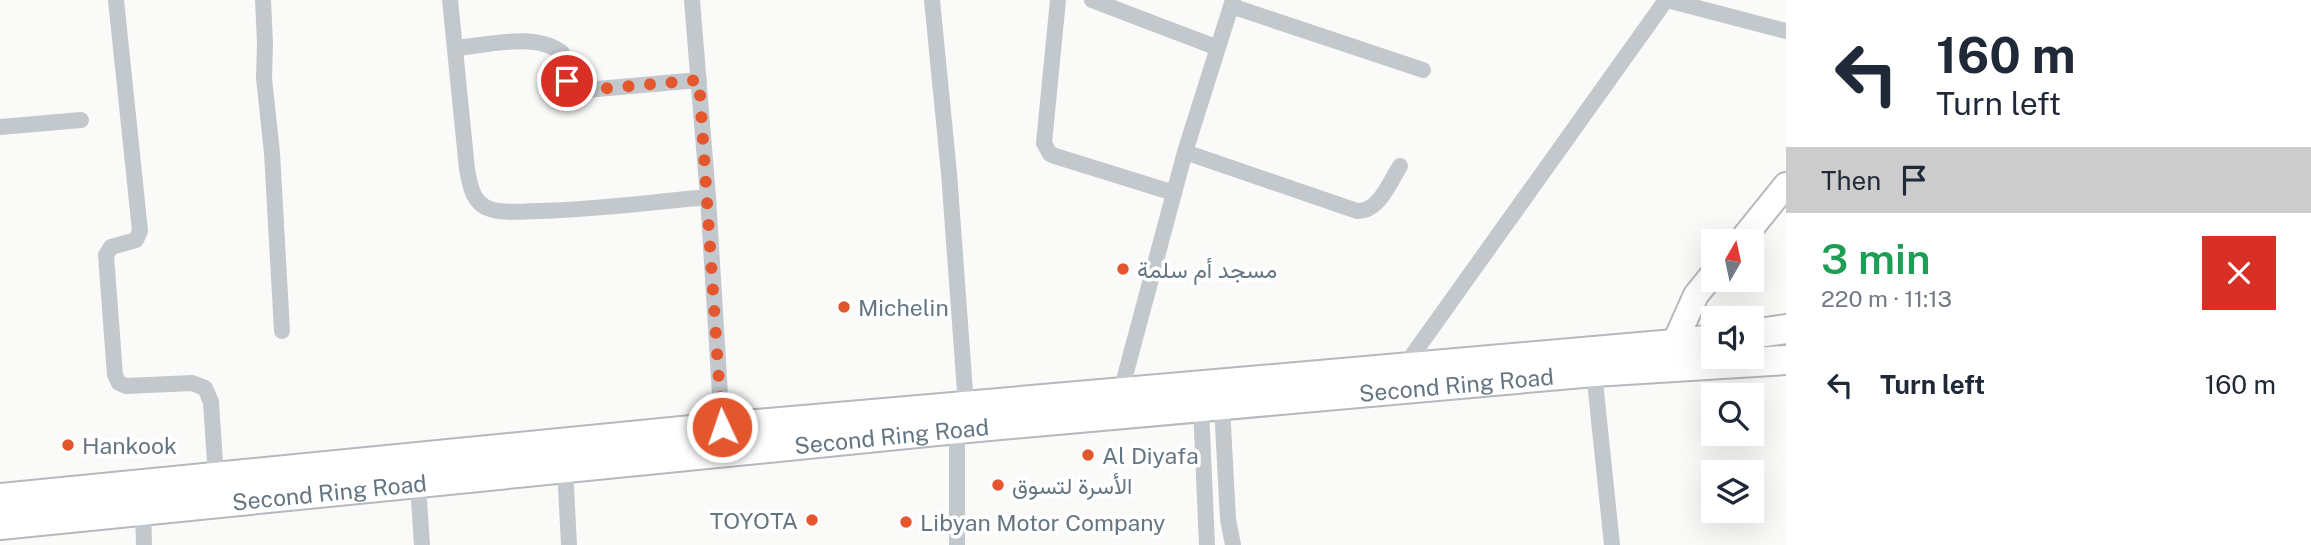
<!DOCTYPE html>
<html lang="en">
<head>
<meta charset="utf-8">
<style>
	body { margin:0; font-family:"Public Sans",Vazirmatn,sans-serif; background:#f6f6f7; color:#1f2937; height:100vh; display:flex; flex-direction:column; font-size:26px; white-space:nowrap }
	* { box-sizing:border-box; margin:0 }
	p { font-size:23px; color:#747a83 }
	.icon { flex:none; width:38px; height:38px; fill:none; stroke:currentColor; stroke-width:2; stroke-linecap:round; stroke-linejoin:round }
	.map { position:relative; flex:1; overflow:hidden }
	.panel { display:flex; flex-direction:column; background:#fff; width:525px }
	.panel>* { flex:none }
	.guide { background:#fff; color:#1f2937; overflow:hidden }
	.needle { width:46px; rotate:9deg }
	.fabs { position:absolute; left:1701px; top:229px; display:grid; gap:14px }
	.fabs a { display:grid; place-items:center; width:63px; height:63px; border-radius:0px; background:#fff; box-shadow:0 7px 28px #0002; font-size:35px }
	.pin { position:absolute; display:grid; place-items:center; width:60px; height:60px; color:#fff; margin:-30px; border:4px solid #fff; border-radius:50%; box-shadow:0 2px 7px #0007 }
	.me { position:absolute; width:77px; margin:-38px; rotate:357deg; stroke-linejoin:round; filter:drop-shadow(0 0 5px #0008) }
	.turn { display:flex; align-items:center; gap:24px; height:147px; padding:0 35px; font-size:32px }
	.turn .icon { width:91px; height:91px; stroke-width:2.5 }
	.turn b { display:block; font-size:49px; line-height:60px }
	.then { display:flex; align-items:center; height:66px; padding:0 35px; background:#0003; gap:14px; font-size:26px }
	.round { display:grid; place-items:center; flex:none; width:74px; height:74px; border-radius:0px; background:#f6f6f7 }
	.overview { display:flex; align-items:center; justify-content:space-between; height:119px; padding:0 35px }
	h1 { font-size:42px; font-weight:600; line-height:52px; color:#1e9e55 }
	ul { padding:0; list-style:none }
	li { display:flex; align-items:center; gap:21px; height:105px; padding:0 35px }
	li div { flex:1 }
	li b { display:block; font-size:26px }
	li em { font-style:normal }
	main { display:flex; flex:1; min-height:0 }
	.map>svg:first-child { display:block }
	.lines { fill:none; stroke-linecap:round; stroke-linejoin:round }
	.primary-casing { stroke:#b5babe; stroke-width:28 }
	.highway-casing { stroke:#b4b9bd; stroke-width:32 }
	.street { stroke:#c3c8cc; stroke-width:16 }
	.primary { stroke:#fff; stroke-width:24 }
	.highway { stroke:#fff; stroke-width:28 }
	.route { stroke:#e4572e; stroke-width:12; stroke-dasharray:0 21.6 }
	.poi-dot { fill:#e4572e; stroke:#fff; stroke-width:2.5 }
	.labels { text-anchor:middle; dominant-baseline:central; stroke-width:7; stroke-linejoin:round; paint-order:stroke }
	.poi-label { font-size:23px; fill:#657683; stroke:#fff; text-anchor:start }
	.street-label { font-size:23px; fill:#657683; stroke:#fff }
</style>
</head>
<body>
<main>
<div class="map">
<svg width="1786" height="545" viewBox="0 0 1786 545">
	<rect width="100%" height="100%" fill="#fafaf8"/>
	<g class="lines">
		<g class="primary-casing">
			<path id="primary" d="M1740 242 1786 185
				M1674 344 1696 295 1713 274"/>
		</g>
		<g class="highway-casing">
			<g id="highway">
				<path d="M1752 334 1786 329"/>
				<path d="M0 498 722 427 1674 344 1713 339"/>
				<path id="s1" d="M0 525 957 429 1594 372 1786 360"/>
			</g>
		</g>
		<path class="street" d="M116 0 140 231 136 240 111 247 106 255 115 375 119 383 126 386 192 383 205 388 211 402 216 478
			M263 0 265 43 264 78 272 153 282 331
			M450 0 467 169C470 185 472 203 490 209 504 214 523 211 538 211 595 210 651 202 708 197
			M692 0 708 197 722 427
			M932 0 949 173 966 405
			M1058 0 1044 143 1050 154 1055 156 1174 193
			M1092 0 1218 48
			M1667 0 1786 31
			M1231 6 1423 70
			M456 48C487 45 537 32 562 53 566 73 563 84 586 90L699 80
			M0 127 81 120
			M1185 152 1357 211C1379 212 1390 182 1400 166
			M1404 367 1666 0
			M1594 372 1612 545
			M1121 391 1185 152 1233 0
			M1222 406 1228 519 1233 545
			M1201 408 1207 545
			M957 429V545
			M565 468 569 545
			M418 484 422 545
			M143 510 144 545"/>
		<use href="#primary" class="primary"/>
		<use href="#highway" class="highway"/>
	</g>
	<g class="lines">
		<path class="route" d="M567 81 572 87 586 90 699 80 722 427"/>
	</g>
	<g class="poi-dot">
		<circle cx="1123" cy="269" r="7"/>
		<circle cx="844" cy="307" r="7"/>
		<circle cx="68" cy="445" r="7"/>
		<circle cx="1088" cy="455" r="7"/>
		<circle cx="998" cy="485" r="7"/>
		<circle cx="812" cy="520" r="7"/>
		<circle cx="906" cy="522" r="7"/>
	</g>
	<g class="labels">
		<g class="poi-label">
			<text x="1137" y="269">مسجد أم سلمة</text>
			<text x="858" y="307">Michelin</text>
			<text x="82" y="445">Hankook</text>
			<text x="1102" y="455">Al Diyafa</text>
			<text x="1012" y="485">الأسرة لتسوق</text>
			<text x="798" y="520" text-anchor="end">TOYOTA</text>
			<text x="920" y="522">Libyan Motor Company</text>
		</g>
		<g class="street-label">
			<text stroke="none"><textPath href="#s1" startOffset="1463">Second Ring Road</textPath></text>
			<text stroke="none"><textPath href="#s1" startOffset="896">Second Ring Road</textPath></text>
			<text stroke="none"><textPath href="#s1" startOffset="331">Second Ring Road</textPath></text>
		</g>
	</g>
</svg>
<div class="fabs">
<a><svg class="needle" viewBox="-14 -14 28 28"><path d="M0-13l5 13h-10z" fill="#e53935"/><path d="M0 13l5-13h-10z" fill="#747a83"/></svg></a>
<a><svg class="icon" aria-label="sound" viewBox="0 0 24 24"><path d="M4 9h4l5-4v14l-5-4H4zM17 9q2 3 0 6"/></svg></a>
<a><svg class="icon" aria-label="search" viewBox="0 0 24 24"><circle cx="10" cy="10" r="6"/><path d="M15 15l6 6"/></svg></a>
<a><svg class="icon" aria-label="layers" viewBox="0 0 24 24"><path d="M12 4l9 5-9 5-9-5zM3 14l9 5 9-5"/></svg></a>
</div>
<div class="pin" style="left:567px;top:81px;background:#d93025"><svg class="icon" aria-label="arrive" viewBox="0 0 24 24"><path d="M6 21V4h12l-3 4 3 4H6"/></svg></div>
<svg class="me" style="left:722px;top:427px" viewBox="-20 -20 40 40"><circle r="17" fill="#e4572e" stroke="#fff" stroke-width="3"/><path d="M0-11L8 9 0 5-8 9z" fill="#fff"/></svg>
</div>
<section class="panel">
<div class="guide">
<div class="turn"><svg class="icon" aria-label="left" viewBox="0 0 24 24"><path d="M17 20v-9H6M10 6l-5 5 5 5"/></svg><div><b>160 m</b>Turn left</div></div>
<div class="then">Then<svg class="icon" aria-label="arrive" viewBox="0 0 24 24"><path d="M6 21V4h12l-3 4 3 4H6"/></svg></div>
</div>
<div class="overview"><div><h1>3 min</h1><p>220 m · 11:13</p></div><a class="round" style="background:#d93025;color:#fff"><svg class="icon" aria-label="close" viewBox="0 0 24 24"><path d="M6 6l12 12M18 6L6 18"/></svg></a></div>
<ul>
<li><svg class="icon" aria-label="left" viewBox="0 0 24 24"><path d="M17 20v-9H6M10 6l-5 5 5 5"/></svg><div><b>Turn left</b></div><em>160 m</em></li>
</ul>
</section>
</main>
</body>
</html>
